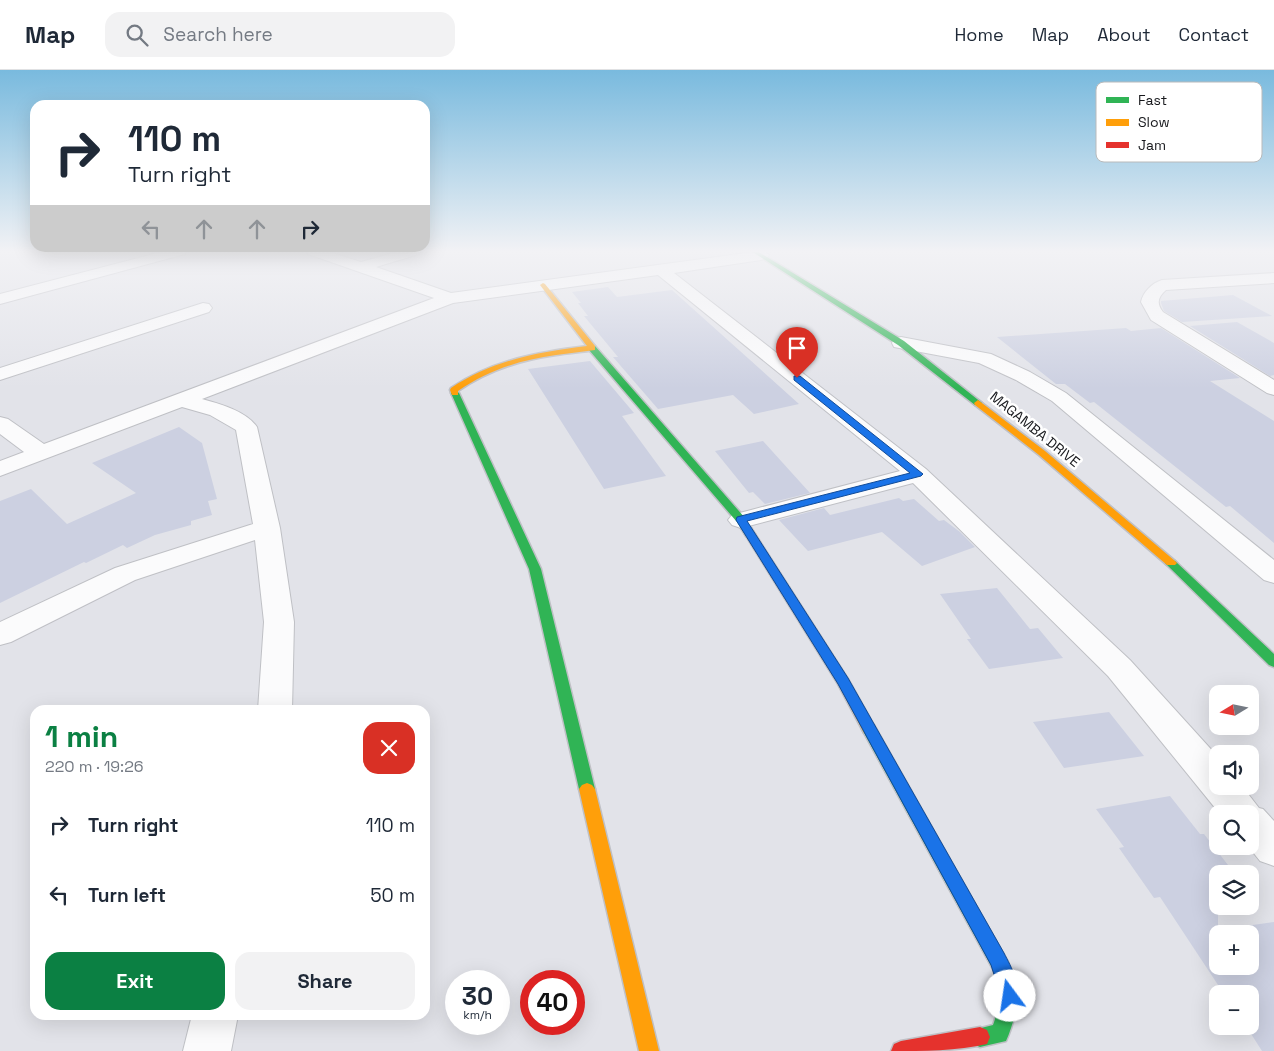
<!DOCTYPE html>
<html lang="en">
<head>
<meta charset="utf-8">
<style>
	body { margin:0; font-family:"Space Grotesk",sans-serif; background:#f2f2f3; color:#1f2937; height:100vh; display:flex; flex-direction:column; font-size:19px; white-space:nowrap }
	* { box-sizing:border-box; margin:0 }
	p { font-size:16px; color:#747a83 }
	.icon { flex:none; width:28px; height:28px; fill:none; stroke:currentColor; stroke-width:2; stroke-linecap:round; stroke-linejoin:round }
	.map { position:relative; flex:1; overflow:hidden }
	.sheet { position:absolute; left:30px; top:635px; width:400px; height:315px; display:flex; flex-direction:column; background:#fff; border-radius:15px; box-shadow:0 5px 20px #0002 }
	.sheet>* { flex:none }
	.banner { position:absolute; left:30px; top:30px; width:400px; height:152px; border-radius:15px; box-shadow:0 5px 20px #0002; background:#fff; color:#1f2937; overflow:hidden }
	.needle { width:32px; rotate:260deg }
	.tools { position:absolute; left:1209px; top:615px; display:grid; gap:10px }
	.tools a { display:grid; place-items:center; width:50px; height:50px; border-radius:10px; background:#fff; box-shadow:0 5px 20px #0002; font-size:25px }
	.speed { position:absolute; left:445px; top:900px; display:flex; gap:10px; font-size:25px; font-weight:700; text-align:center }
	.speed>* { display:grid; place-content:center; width:65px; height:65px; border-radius:50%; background:#fff; box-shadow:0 5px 20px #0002; line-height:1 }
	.speed small { font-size:12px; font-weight:400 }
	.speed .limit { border:8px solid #d22; background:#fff; color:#111 }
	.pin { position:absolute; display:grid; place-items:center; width:42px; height:42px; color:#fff; margin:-51px -21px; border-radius:50% 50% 50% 0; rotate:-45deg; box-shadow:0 0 5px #0007 }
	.pin .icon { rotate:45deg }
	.me { position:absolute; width:55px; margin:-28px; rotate:346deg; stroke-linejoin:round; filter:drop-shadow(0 0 4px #0008) }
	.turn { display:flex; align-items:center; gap:18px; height:105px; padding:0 15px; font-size:22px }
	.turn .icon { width:65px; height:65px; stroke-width:2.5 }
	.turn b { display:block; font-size:35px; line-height:42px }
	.lanes { display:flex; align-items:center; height:48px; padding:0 15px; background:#0003; justify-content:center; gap:25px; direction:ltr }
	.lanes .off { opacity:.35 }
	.round { display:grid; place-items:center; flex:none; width:52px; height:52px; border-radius:15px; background:#f2f2f3 }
	.summary { display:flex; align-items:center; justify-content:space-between; height:85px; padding:0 15px }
	h1 { font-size:30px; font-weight:700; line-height:38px; color:#0b8043 }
	.cta { display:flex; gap:10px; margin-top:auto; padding:10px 15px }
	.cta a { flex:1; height:58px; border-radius:15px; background:#0b8043; color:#fff; font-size:20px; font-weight:700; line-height:58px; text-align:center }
	.cta a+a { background:#f2f2f3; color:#1f2937 }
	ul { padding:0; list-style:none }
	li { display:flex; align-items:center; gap:15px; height:70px; padding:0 15px }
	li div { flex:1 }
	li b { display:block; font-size:19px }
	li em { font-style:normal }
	header { display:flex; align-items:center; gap:30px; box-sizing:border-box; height:70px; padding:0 25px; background:#fff; border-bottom:1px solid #e0e1e3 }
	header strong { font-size:24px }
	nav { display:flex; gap:28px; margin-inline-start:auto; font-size:18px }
	.search { width:350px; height:45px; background:#f2f2f3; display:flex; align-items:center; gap:12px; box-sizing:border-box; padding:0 18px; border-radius:15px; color:#747a83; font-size:19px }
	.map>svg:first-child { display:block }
	.building { fill:#ccd0e1; fill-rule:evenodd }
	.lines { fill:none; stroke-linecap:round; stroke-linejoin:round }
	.street-casing { stroke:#bfc0c5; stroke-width:2 }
	.fast-casing { stroke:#bfc0c5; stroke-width:3 }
	.slow-casing { stroke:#bfc0c5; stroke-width:3 }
	.jam-casing { stroke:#bfc0c5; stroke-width:3 }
	.street { fill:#fbfbfc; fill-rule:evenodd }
	.fast { fill:#30b455; fill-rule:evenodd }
	.slow { fill:#ff9f0a; fill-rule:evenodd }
	.jam { fill:#e5322d; fill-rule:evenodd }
	.route { fill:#1a73e8; stroke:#114b97 }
	.labels { text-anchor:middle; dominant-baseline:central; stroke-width:5; stroke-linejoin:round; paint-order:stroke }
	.street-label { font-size:14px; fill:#17181c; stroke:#fff }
	.key { fill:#fff; stroke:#b9babb; stroke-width:1 }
	.key-label { font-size:14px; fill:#17181c }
</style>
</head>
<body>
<header>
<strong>Map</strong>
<div class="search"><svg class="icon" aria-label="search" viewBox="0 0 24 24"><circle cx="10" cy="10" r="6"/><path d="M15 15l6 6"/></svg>Search here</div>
<nav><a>Home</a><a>Map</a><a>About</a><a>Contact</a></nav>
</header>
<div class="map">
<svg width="1274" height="981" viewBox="0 0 1274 981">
	<rect width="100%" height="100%" fill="#e2e3e9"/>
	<path class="building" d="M608 217 617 227 672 220 799 334 754 344 733 325 658 339 613 287H618L584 246H588L578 233H581L572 222Z
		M1233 225 1272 246 1182 252 1164 241 1161 233V231Z
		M1237 252 1274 273V305L1270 306 1190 256Z
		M1126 258 1131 261 1161 258 1240 308 1210 311 1274 351V473L1230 436 1226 437 1094 332 1090 333 1065 314H1056L997 267Z
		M590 291 634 343 622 346 666 406 604 419 528 299Z
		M179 357 202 373 217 429 208 431 212 445 191 451V455L155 465 127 478 123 475 86 493 84 492 0 533V431L31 419 67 454 136 423 92 393Z
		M763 371 810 423 765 434 753 422 749 423 715 381Z
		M899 428 903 431 914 429 939 451 944 450 960 462 975 477 922 496 882 462 808 481 779 450 824 438 830 445Z
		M997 518 1030 559 1038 558 1063 588 989 599 967 569H971L940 524Z
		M1109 642 1144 686 1064 698 1033 652Z
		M1170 726 1200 764H1204L1235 804H1218V860L1274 852V981H1262L1246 956H1250V924H1224L1160 827 1154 828 1119 778 1124 777 1096 739ZM1218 864H1250V896H1218Z"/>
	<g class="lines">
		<g class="street-casing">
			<path id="street" d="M165 181H187L185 184 0 234V224Z
				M306 181H326L361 192 400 181H421L419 184 376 197 451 223 761 181 766 182 769 185 766 188 761 190 674 203 926 399 1130 590 1218 687V716H1242L1259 738 1263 739 1274 751V796L1260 791 1248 776H1250V744H1220L1108 606 913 413 741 458 732 455 728 450 732 445 900 401 658 205 453 233 202 329C220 334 246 341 257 357L280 458 294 552 292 640H258L264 552 255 470 135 510 11 572 0 575V552L115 498 253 454 236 360 210 345 182 337 0 406V391L24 382 0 364V347L8 349 44 374 434 228 308 184Z
				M1274 203V213L1166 220C1158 227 1156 233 1163 242L1274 310V325L1267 323 1151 250 1141 232C1143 222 1152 213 1162 210Z
				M203 233 209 234 212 238 209 242 0 310V298Z
				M901 267 991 284 1030 302 1066 323 1274 490V513L1264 510 1052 331 1016 310 979 293 894 277 892 273 894 269Z
				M192 945H238L231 981H183Z"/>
		</g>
		<g class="fast-casing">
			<path id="fast" d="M751 181H757L904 271 982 333 981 335H975L898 275Z
				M589 276H595L745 448 755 464 754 466H746L737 452 589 280Z
				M455 320 459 323 541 499 595 719 592 723 587 725 582 723 579 719 529 499 451 323Z
				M1171 490 1175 491 1274 584V597L1269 595 1167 495 1165 493Z
				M869 654 874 655 1008 892C1020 920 1018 944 1006 971L980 977 973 974 970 967 973 960 993 955C1000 937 999 919 994 901L862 659 864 655Z"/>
		</g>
		<g class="slow-casing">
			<path id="slow" d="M543 213 545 214 595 276V280C582 282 569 283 556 285 520 290 488 300 458 321V325H452L450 320 451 318C493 290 538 282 587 276L540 215Z
				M978 330 1045 381 1175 491 1177 493 1175 495H1167L1039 385 975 335 974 333Z
				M750 461 755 464 848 609 876 659 874 663 869 664 864 663 838 614 745 464Z
				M587 713 592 715 595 719 659 981H639L579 719 582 715Z"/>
		</g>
		<g class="jam-casing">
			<path id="jam" d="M980 957 987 960 990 967 987 974C958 981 922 981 891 981L894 974 901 971Z"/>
		</g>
		<use href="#street" class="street"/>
		<use href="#fast" class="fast"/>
		<use href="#slow" class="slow"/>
		<use href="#jam" class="jam"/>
	</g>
	<linearGradient id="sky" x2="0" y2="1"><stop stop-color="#79bade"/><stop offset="0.57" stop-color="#f2f2f5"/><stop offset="1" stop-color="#f2f2f5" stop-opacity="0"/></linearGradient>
	<rect width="1274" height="318" fill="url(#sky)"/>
	<path class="route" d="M794 306H800L923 404 921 406 747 451 848 608 1004 883C1011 897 1023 917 1016 933L1010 936 1003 933 991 895 838 614 736 450 737 447 910 403 794 310Z"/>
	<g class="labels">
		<g class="street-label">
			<text transform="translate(1035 359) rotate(39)">MAGAMBA DRIVE</text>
		</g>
	</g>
	<rect x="1096" y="12" width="166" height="80" rx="8" class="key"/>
	<rect x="1106" y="27" width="23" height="6" fill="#30b455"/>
	<rect x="1106" y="49" width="23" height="7" fill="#ff9f0a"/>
	<rect x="1106" y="72" width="23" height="6" fill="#e5322d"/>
	<g class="key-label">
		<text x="1138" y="35">Fast</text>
		<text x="1138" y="57">Slow</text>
		<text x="1138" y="80">Jam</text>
	</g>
</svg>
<div class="tools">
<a><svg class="needle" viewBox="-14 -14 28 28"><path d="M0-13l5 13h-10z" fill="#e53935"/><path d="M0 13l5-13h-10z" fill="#747a83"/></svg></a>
<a><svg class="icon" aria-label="sound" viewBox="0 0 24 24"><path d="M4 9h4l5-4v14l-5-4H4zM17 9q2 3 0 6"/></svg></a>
<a><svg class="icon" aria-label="search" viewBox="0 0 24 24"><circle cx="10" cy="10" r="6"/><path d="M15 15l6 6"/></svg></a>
<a><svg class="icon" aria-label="layers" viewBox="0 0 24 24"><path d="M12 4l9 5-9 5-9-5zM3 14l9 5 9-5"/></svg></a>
<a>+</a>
<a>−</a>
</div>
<div class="speed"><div>30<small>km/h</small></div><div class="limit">40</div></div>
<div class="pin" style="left:797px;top:308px;background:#d93025"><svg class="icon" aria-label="arrive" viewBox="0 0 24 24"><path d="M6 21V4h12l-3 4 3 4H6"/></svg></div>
<svg class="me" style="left:1010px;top:926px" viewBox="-20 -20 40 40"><circle r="19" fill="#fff"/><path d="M0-13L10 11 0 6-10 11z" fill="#1a73e8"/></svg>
<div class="banner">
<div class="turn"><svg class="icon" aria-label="right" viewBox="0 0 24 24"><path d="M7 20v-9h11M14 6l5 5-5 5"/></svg><div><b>110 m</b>Turn right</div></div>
<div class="lanes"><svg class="icon off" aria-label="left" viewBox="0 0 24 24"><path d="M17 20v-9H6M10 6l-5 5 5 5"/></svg><svg class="icon off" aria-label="ahead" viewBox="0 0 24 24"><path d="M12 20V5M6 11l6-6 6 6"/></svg><svg class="icon off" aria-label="ahead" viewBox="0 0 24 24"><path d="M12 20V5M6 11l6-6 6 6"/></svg><svg class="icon" aria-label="right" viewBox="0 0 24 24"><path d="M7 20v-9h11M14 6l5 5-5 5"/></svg></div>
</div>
<section class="sheet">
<div class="summary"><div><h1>1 min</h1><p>220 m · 19:26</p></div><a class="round" style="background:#d93025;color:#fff"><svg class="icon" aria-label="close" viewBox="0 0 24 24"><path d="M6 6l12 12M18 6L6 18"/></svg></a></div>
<ul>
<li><svg class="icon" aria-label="right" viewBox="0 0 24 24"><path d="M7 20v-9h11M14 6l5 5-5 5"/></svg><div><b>Turn right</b></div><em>110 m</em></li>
<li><svg class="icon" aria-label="left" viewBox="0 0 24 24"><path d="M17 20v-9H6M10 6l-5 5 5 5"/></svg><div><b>Turn left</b></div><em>50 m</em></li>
</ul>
<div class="cta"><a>Exit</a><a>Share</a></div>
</section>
</div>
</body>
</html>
